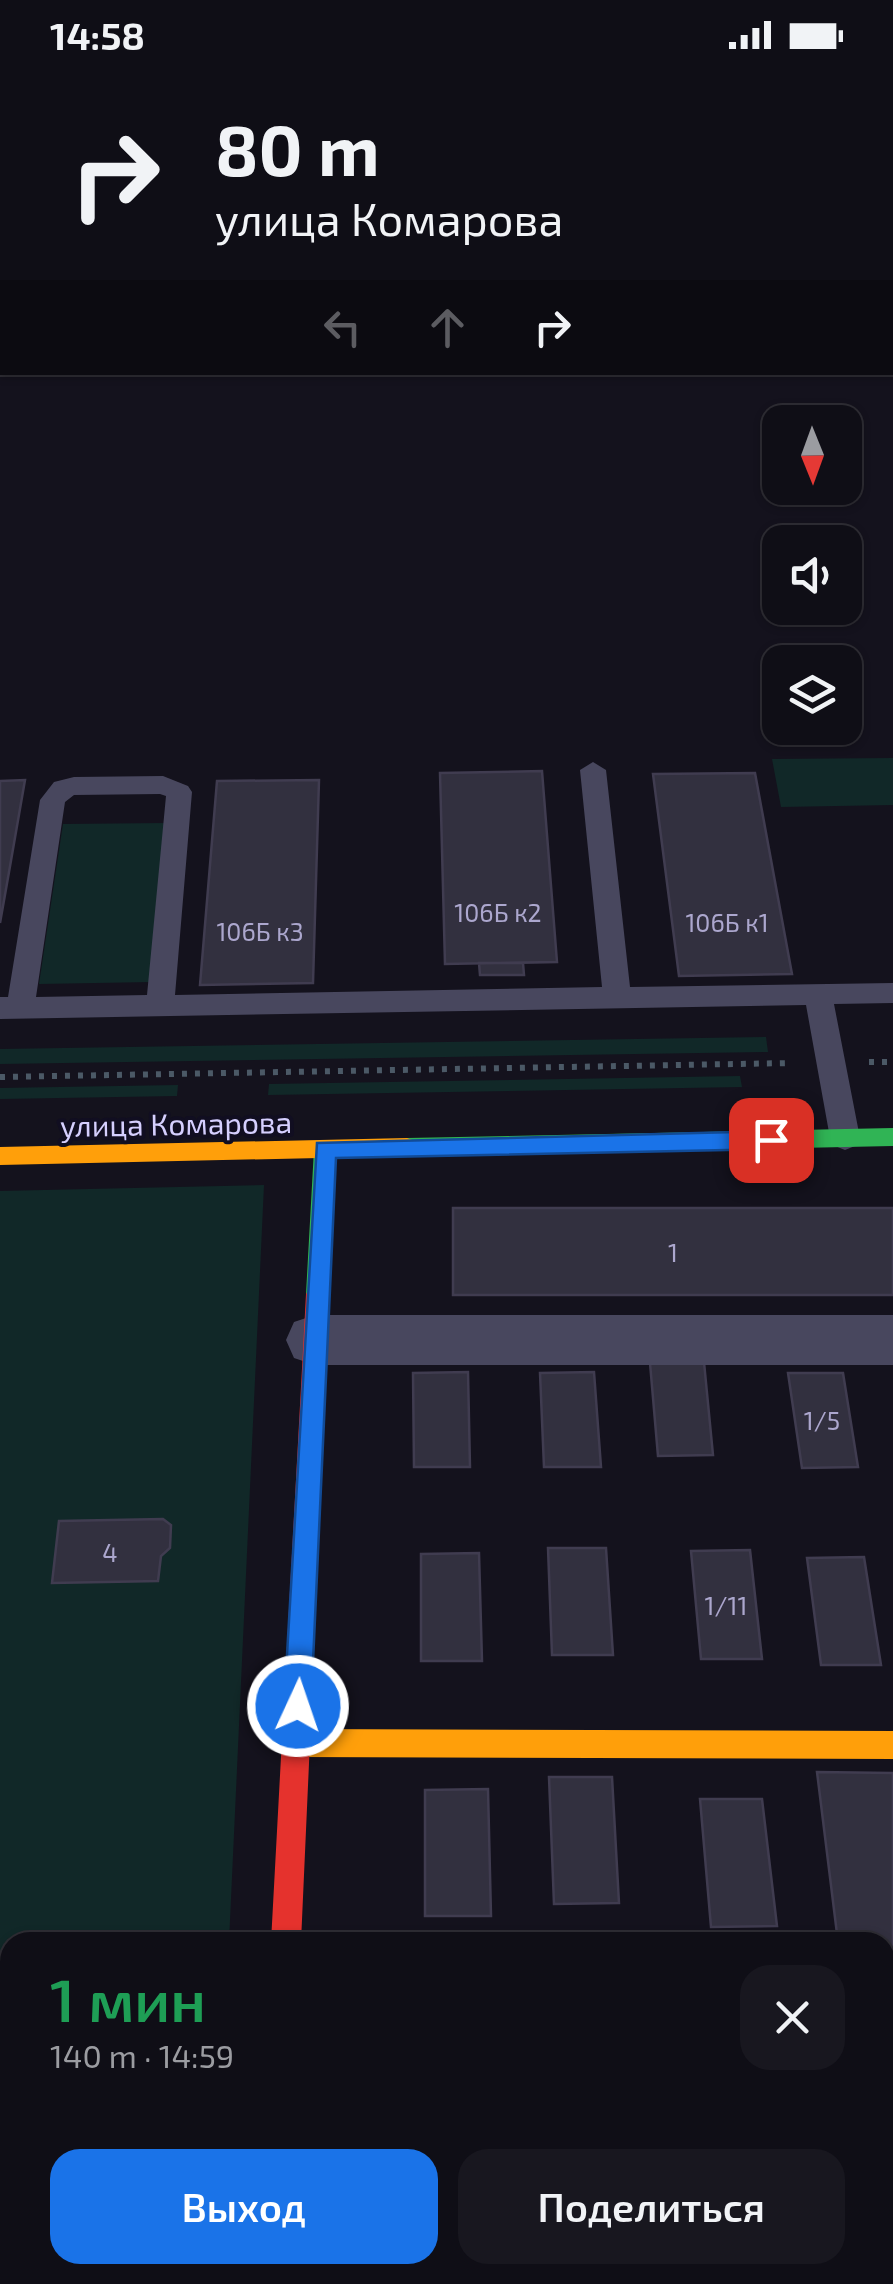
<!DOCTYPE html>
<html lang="ru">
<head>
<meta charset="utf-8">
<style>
	body { margin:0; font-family:"Exo 2",sans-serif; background:#18171f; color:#f1f3f6; height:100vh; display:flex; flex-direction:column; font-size:38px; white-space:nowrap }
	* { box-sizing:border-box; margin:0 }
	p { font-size:32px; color:#9b9ca1 }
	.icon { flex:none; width:55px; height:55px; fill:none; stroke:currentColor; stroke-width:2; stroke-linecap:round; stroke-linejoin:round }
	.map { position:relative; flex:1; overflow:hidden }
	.drawer { position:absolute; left:0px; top:1862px; width:895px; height:352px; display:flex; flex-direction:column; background:#0f0e16; border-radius:30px 30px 0 0; box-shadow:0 2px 8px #0004,0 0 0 2px #2f2e35 }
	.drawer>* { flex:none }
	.guide { position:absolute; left:0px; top:0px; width:895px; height:305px; box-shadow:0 2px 8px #0004,0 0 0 2px #2f2e35; background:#0f0e16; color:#f1f3f6; overflow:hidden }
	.needle { width:65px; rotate:179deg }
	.fabs { position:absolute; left:762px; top:335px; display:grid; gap:20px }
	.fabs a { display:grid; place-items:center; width:100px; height:100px; border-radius:20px; background:#0f0e16; box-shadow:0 2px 8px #0004,0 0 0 2px #2f2e35; font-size:50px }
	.pin { position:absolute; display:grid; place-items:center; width:85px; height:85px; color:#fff; margin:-42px; border-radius:20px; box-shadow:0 5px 15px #0006 }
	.me { position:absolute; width:110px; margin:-55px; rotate:3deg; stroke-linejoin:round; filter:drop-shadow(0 0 8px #0008) }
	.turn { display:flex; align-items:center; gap:35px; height:210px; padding:0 50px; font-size:45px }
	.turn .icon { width:130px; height:130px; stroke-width:2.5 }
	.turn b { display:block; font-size:70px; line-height:85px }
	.lanes { display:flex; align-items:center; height:95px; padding:0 50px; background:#0003; justify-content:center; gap:50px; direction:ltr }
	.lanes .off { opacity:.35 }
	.round { display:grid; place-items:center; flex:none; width:105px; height:105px; border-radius:30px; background:#18171f }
	.overview { display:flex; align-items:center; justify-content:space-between; height:170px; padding:0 50px }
	h1 { font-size:60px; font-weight:600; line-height:75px; color:#1e9e55 }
	.button { display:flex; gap:20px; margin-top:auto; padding:20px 50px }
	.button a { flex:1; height:115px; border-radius:30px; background:#1a73e8; color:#fff; font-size:40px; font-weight:600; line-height:115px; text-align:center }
	.button a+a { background:#18171f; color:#f1f3f6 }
	.status { display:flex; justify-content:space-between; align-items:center; height:70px; padding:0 50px; background:#0f0e16; direction:ltr }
	.status svg { height:28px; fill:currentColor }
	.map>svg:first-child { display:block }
	.green { fill:#112828 }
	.building { fill:#32303f; stroke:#403c50; stroke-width:2.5 }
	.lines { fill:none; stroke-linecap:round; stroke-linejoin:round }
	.path { stroke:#4b5966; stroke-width:6; stroke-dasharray:5 8; stroke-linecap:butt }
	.lane { fill:#48475e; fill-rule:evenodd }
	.street { fill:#48475e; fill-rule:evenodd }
	.fast { fill:#30b455; fill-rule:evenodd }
	.slow { fill:#ff9f0a; fill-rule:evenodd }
	.jam { fill:#e5322d; fill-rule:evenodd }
	.route { fill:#1a73e8; stroke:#114b97; stroke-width:2.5 }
	.labels { text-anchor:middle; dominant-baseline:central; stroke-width:8; stroke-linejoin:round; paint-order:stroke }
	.number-label { font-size:25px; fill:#aca7ce }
	.street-label { font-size:30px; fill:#d5cffe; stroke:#110e21 }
</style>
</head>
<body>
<div class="status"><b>14:58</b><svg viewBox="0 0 49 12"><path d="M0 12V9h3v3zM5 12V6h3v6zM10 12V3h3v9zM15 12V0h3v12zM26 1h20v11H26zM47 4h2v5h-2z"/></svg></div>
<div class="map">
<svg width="893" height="2214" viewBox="0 0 893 2214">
	<rect width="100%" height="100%" fill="#14121d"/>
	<path class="green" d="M893 688V735L781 737 772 689Z
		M168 753 152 912 39 914 63 754Z
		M766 967 768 982 0 994V979Z
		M740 1006 742 1017 268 1025 269 1014Z
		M178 1015 177 1026 0 1029V1018Z
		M264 1115 229 1872H10V2205H213V2214H0V1121Z"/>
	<path class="building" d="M542 701 557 892 445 894 440 703Z
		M755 703 792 904 679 906 653 704Z
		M25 710 9 802 0 853V711Z
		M319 710 313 913 200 915 217 711Z
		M479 893H523L524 905H480Z
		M453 1138H893V1225H453Z
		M704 1292 713 1385 658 1386 650 1293Z
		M468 1302 470 1397H414L413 1303Z
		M594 1302 601 1397H544L540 1303Z
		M788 1303H843L858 1397 802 1398Z
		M163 1449 171 1455 170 1478 161 1486 158 1511 52 1513 59 1451Z
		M548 1478H606L613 1585H552Z
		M750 1480 762 1589H701L691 1481Z
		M479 1483 482 1591H421V1484Z
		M864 1487 881 1595H821L807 1488Z
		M817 1702 893 1703V1886H885V1872H838Z
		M549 1707H612L619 1833 554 1834Z
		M488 1719 491 1846H425V1720Z
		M700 1729H762L777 1856 711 1857Z
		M885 1967H893V2115H885Z"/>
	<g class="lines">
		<path class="path" d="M869 992H893
			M0 1007 792 993"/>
		<path class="lane" d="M144 0H160V2H144Z
			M429 0H625L624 2Z
			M704 0H720V2H704Z
			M0 96H2V106H0Z
			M593 692 606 700 630 917 893 913V933L834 934 860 1068 855 1076 845 1080 835 1076 830 1068 806 935 0 949V927H8L40 730 54 712 74 707 163 706 188 716 192 722 175 925 602 917 580 700ZM160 724 166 726 147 925 36 927 65 732 74 725Z"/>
		<path class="street" d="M852 0H882L883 2H853Z
			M892 62H893V82L892 81Z
			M892 183H893V203H892Z
			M0 193H2V213H0Z
			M315 1245H893V1295H315L294 1288 286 1270 294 1252Z
			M0 2095H10V2173H0Z"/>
		<path class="fast" d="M893 1058V1076L407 1086 399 1083 396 1077 399 1071 407 1068Z
			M325 1070 333 1073 336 1079 330 1224 326 1231 318 1234 310 1231 306 1224 314 1079 317 1073Z"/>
		<path class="slow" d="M407 1068 415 1071 418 1077 415 1083 407 1086 0 1095V1077Z
			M296 1659 893 1661V1689L296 1687 286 1683 282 1673 286 1663Z"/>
		<path class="jam" d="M318 1214 326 1217 330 1224 301 1872H271L306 1224 310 1217Z
			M256 2205H869L872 2214H258Z"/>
	</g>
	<path class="route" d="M771 1061 782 1070 771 1079 336 1088 311 1636 307 1646 298 1650 288 1646 284 1636 317 1073Z"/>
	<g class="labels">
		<g class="number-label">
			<text x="498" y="842">106Б к2</text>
			<text x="727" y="852">106Б к1</text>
			<text x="260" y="861">106Б к3</text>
			<text x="673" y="1182">1</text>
			<text x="822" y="1350">1/5</text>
			<text x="110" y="1482">4</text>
			<text x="726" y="1535">1/11</text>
		</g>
		<g class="street-label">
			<text transform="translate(176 1053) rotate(-1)">улица Комарова</text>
		</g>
	</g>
</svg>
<div class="fabs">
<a><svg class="needle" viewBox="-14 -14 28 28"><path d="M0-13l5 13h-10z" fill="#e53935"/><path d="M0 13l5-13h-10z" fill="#9b9ca1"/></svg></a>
<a><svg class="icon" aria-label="sound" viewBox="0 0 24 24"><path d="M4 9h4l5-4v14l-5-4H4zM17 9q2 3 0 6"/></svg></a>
<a><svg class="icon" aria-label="layers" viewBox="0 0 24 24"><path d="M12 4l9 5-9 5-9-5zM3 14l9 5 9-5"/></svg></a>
</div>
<div class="pin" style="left:771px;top:1070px;background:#d93025"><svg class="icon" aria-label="arrive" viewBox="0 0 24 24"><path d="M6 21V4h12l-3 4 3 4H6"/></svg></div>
<svg class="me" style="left:298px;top:1636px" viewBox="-20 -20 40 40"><circle r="17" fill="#1a73e8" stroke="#fff" stroke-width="3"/><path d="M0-11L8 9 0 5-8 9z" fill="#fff"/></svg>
<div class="guide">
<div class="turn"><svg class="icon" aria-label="right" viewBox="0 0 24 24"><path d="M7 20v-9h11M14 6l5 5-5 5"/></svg><div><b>80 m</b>улица Комарова</div></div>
<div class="lanes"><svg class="icon off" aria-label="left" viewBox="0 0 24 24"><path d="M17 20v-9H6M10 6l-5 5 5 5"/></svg><svg class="icon off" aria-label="ahead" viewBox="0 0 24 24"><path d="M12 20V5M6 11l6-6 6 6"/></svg><svg class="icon" aria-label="right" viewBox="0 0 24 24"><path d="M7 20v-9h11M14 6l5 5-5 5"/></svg></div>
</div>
<section class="drawer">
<div class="overview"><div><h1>1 мин</h1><p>140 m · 14:59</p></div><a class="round"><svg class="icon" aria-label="close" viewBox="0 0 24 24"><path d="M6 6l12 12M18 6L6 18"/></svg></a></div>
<div class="button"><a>Выход</a><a>Поделиться</a></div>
</section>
</div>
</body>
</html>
